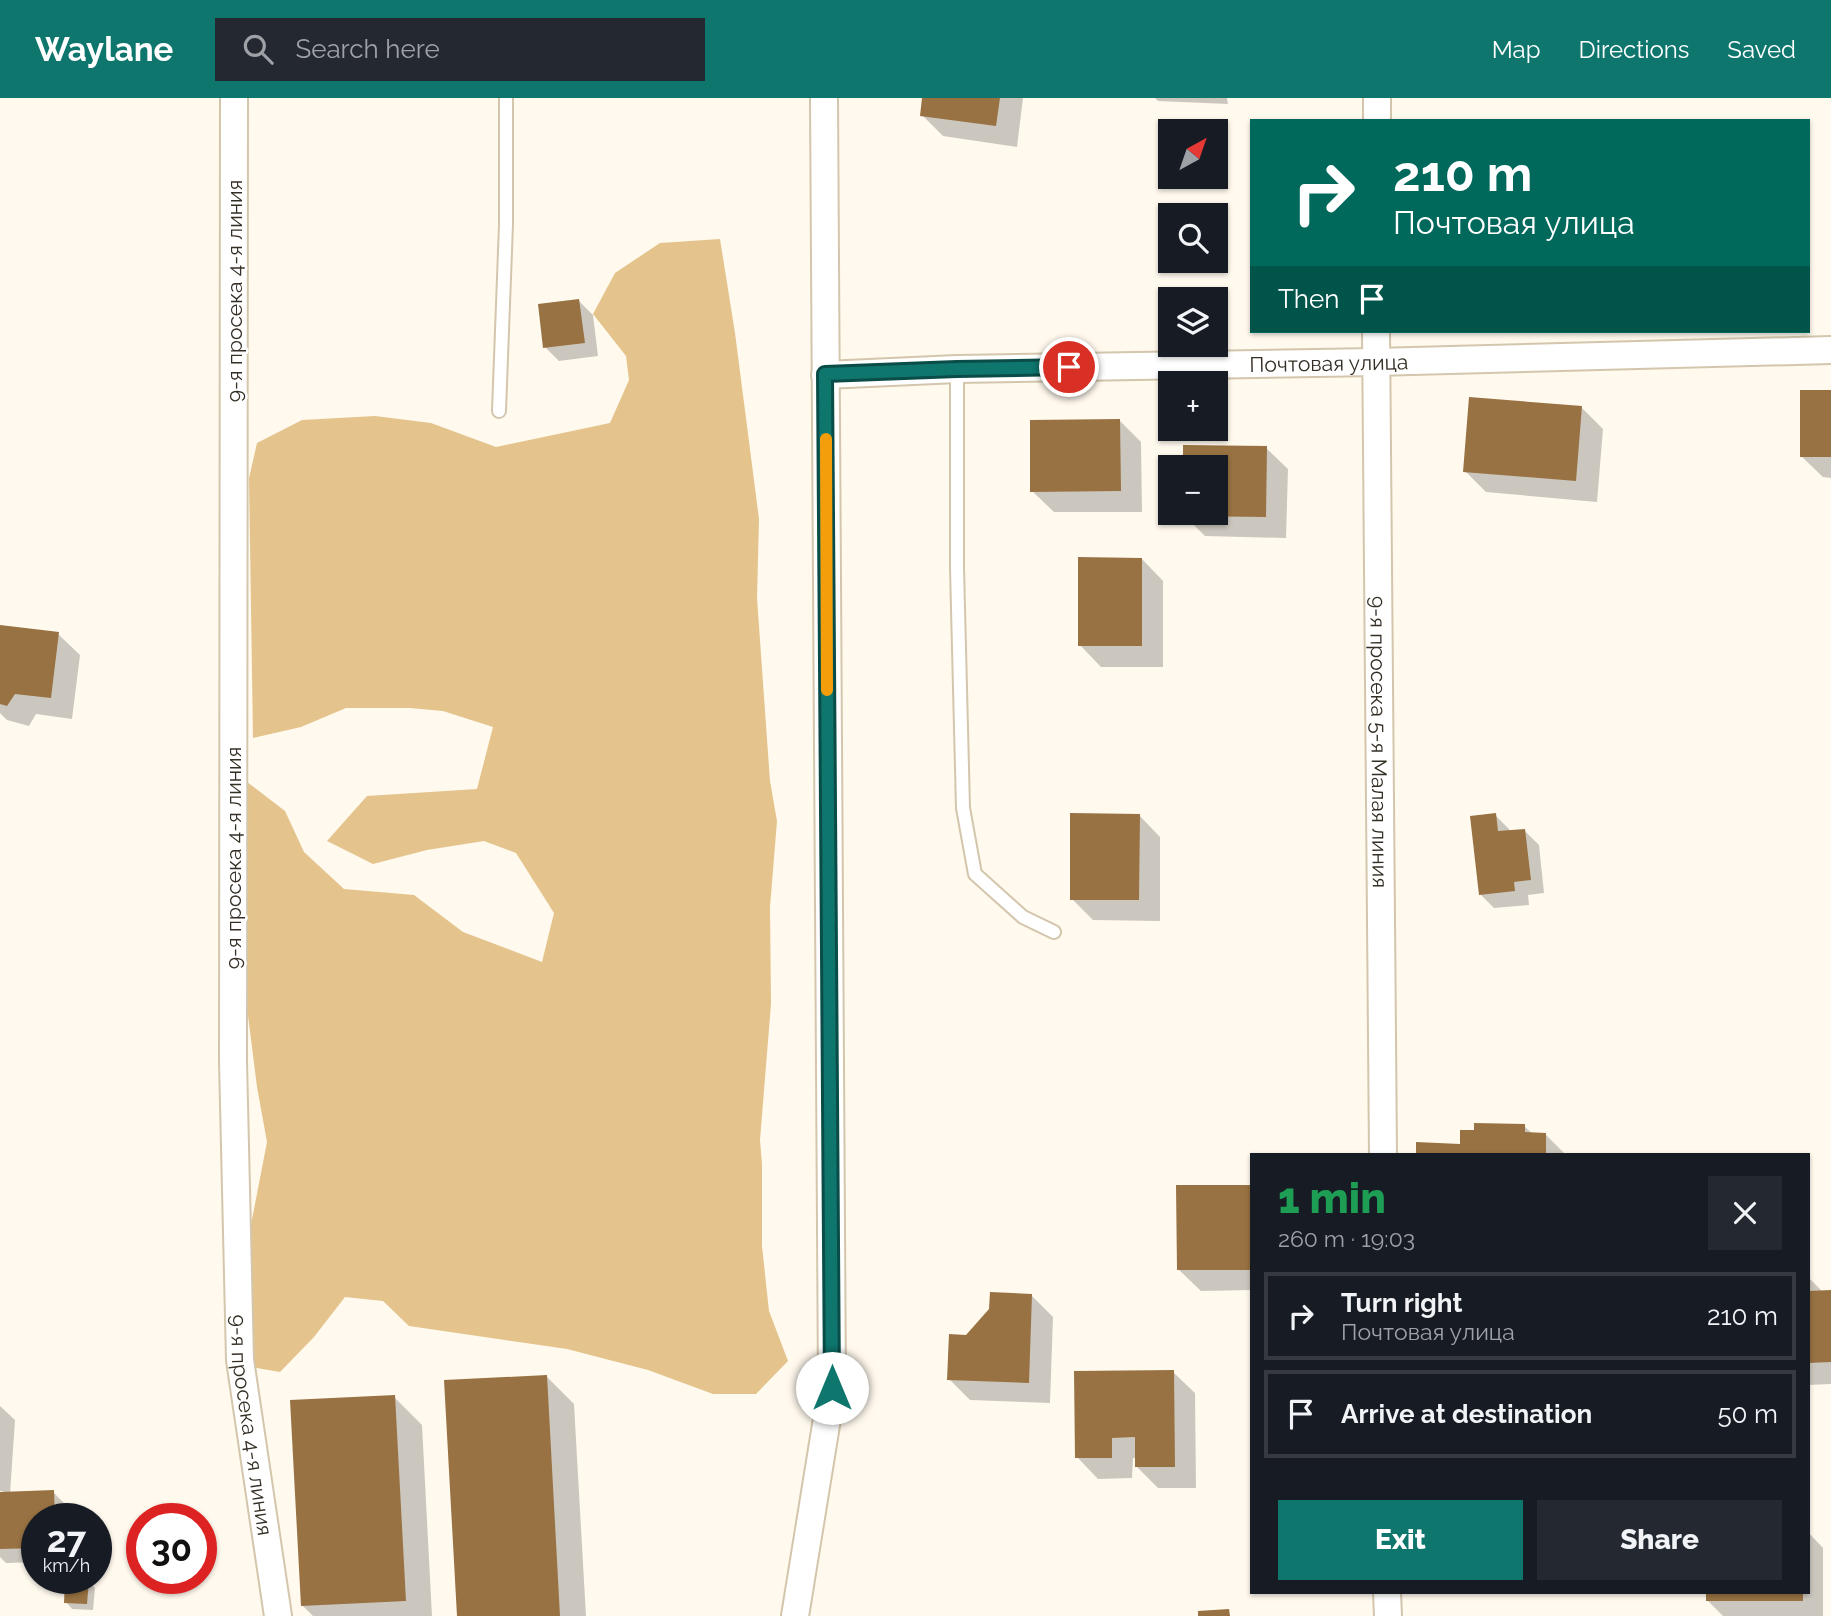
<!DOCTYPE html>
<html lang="en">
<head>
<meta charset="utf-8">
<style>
	body { margin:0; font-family:Raleway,sans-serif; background:#242831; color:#f1f3f6; height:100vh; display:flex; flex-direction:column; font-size:26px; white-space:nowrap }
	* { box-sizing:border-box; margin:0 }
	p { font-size:23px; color:#9ea1a6 }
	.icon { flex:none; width:38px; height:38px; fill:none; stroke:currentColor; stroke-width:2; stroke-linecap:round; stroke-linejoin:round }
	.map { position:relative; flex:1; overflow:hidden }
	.details { position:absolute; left:1250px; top:1055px; width:560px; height:441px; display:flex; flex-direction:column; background:#171b24; border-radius:0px; box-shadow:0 2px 5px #0004 }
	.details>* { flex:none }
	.guide { position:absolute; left:1250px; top:21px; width:560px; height:214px; border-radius:0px; box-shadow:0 2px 5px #0004; background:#00695c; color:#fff; overflow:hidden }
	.needle { width:46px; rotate:40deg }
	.controls { position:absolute; left:1158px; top:21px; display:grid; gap:14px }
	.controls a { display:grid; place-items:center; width:70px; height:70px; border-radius:0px; background:#171b24; box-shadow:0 2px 5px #0004; font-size:35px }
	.speed { position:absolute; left:21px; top:1405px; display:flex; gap:14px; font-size:35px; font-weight:700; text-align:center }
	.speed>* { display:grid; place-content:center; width:91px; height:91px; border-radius:50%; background:#171b24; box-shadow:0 2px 5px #0004; line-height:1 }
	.speed small { font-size:18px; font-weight:400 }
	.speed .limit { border:10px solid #d22; background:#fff; color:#111 }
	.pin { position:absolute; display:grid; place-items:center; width:60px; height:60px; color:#fff; margin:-30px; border:4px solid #fff; border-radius:50%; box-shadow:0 2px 7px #0007 }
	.me { position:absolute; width:77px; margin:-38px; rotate:0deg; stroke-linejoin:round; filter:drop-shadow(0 0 5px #0008) }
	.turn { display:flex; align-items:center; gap:24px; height:147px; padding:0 28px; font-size:32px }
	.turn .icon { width:91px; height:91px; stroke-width:2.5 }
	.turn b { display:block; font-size:49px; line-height:60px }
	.then { display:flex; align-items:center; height:66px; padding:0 28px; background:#0003; gap:14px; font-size:26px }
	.round { display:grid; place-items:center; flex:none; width:74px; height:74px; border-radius:0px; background:#242831 }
	.summary { display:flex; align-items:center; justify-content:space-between; height:119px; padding:0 28px }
	h1 { font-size:42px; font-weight:800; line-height:52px; color:#1e9e55 }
	.button { display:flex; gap:14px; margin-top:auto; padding:14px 28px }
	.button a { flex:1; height:80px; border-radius:0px; background:#0f766e; color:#fff; font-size:28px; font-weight:800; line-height:80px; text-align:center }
	.button a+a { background:#242831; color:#f1f3f6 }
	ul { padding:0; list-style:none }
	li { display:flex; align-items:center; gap:21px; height:88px; margin:0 14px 10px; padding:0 14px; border:4px solid #363941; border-radius:0px }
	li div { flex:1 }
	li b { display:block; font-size:26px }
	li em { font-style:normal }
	header { display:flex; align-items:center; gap:42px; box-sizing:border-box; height:98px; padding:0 35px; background:#0f766e; color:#fff }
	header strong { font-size:33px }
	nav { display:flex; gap:38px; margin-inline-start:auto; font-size:24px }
	.search { width:490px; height:63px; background:#242831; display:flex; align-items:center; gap:18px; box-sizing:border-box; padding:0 24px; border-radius:0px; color:#9ea1a6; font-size:26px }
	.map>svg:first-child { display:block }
	.forest { fill:#e4c48c }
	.shadow { fill:#0003 }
	.building { fill:#987242 }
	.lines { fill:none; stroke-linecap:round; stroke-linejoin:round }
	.lane-casing { stroke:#d4c6ac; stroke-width:16 }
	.street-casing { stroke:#d4c6ac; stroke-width:30 }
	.lane { stroke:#fff; stroke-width:12 }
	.street { stroke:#fff; stroke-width:26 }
	.route-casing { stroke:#0a4d48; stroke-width:18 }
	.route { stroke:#0f766e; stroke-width:12 }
	.slow { stroke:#f59e0b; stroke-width:12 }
	.labels { text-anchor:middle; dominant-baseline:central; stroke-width:5; stroke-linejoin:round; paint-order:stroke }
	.street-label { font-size:21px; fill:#342e24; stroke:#fff }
</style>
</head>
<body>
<header>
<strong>Waylane</strong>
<div class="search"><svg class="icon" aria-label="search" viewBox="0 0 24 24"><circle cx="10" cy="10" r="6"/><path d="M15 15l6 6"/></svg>Search here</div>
<nav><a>Map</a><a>Directions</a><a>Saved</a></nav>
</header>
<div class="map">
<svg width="1831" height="1518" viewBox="0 0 1831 1518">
	<rect width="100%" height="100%" fill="#fff9ee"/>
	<path class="forest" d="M720 141 735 235 759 421 757 500 770 683 777 723 770 809 771 906 760 1042 762 1066V1148L769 1213 788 1263 756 1296H713L648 1272 567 1251 409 1228 383 1203 345 1199 314 1239 280 1274 246 1268 243 1168 267 1044 257 989 236 822 247 684 285 713 304 754 344 791 414 797 463 834 542 864 554 815 516 755 484 743 427 752 373 766 327 743 367 698 477 691 493 629 443 613 410 610H346L301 629 253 640 249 380 257 345 302 322 375 318 431 325 496 349 610 325 629 282 626 258 593 216 615 175 660 145Z"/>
	<path class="shadow" d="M924 0H1023L1017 49 943 38 922 17Z
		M1155 0H1227L1228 6 1158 3Z
		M579 203 593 217 598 258 559 263 545 249Z
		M1831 294V380L1823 379 1801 358Z
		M1582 310 1603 331 1597 404 1486 394 1465 373Z
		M1120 323 1141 344 1142 414H1054L1032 393Z
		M1185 348 1266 350 1288 371 1286 440 1205 438 1184 417V415H1216V369H1185Z
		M1142 461 1163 483V569H1101L1080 547Z
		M0 529 58 536 80 557 72 621 36 616 29 628 7 622 0 615Z
		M1139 717 1160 739V823L1093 822 1072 801Z
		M1495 717 1509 731 1510 734 1525 733 1539 747 1544 795 1528 797 1529 807 1494 810 1480 796Z
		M1524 1028 1533 1036 1546 1037 1566 1057H1418L1462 1047Z
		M1251 1088V1192L1201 1193 1179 1172 1178 1089Z
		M1808 1179 1821 1192V1194L1831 1193V1286L1808 1287Z
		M1031 1197 1053 1219 1050 1305 970 1302 949 1281 967 1239Z
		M1173 1274 1195 1295 1196 1390H1158L1137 1369V1360H1133L1132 1380 1098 1381 1077 1359Z
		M546 1278 574 1306 586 1518H459Z
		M394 1299 422 1327 432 1518H313L302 1507Z
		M0 1308 15 1322 10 1396 53 1394 67 1408 68 1421H37V1464L6 1465 0 1459V1396H3V1393H0Z
		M1808 1434 1823 1450V1518H1723L1707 1502V1494H1808Z
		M88 1483 95 1490 93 1512 72 1511 66 1504Z"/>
	<path class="building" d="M922 0H1000L996 28 920 18Z
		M579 201 585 245 543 250 538 206Z
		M1800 292H1831V359H1800Z
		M1469 299 1582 308 1576 383 1463 374Z
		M1120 321 1121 393 1030 394V322Z
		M1183 347 1267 348 1266 419 1182 418V415H1216V369H1183Z
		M1078 459 1142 460V548H1078Z
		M0 527 59 534 51 600 15 596 7 608 0 606Z
		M1070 715 1140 716 1139 802H1070Z
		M1496 715 1498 733 1525 731 1531 782 1514 784 1515 793 1479 797 1470 718Z
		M1474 1025 1525 1026V1034L1546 1035V1057H1416V1044L1460 1046V1032H1474Z
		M1176 1087H1251V1172H1177Z
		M1831 1192V1264L1808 1265V1193Z
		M990 1194 1032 1196 1029 1285 947 1282 949 1236 966 1237 989 1211Z
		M1174 1272 1175 1369H1135V1339L1112 1340V1360H1075L1074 1273Z
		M547 1277 560 1518H457L444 1282Z
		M395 1297 406 1503 301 1508 290 1302Z
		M54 1392 55 1421H37V1450L0 1451V1394Z
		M65 1480 89 1482 87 1506 64 1505Z
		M1706 1494H1803V1503H1706Z
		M1229 1511 1230 1518H1198V1513Z"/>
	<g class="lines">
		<g class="lane-casing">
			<path id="lane" d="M957 271V470L963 710 975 776 1023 819 1054 834
				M499 313 506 126V0"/>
		</g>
		<g class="street-casing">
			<g id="street">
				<path id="s1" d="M234 0 233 963 240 1262 278 1518"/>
				<path d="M1377 23V0"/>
				<path id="s2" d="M1376 233 1383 1057"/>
				<path id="s3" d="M825 277 957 271 1375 264 1831 252"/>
				<path d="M1387 1494 1388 1518"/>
				<path d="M795 1518 832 1290 824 0"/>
			</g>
		</g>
		<use href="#lane" class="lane"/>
		<use href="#street" class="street"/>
	</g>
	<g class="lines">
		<g class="route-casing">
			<path id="route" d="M832 1290 825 276 957 271 1069 269"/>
		</g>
		<use href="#route" class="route"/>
		<path class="slow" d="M826 341 827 592"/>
	</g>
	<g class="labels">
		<g class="street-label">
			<text transform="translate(234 193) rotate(-90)">9-я просека 4-я линия</text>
			<text stroke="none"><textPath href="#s3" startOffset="504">Почтовая улица</textPath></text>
			<text stroke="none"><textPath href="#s2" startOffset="411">9-я просека 5-я Малая линия</textPath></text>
			<text transform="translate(233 760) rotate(-90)">9-я просека 4-я линия</text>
			<text stroke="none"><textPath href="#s1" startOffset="1328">9-я просека 4-я линия</textPath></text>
		</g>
	</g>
</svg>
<div class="controls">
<a><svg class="needle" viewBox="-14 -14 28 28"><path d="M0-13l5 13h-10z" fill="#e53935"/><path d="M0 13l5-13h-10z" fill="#9ea1a6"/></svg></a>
<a><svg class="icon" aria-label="search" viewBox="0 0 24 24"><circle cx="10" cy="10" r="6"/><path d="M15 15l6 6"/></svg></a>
<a><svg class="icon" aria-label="layers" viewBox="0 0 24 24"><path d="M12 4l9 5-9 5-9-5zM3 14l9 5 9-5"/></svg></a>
<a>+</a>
<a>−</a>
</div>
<div class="speed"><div>27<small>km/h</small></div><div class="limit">30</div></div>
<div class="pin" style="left:1069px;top:269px;background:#d93025"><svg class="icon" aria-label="arrive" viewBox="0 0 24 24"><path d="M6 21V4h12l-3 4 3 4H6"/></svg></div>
<svg class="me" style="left:832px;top:1290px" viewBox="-20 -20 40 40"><circle r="19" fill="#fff"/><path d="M0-13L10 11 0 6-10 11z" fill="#0f766e"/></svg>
<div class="guide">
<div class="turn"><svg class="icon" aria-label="right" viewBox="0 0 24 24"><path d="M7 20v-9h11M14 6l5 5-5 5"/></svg><div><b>210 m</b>Почтовая улица</div></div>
<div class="then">Then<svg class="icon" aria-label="arrive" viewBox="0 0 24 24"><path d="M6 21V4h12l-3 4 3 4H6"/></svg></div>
</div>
<section class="details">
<div class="summary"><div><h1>1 min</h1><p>260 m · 19:03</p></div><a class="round"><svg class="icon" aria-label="close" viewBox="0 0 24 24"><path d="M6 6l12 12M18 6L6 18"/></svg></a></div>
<ul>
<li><svg class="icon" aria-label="right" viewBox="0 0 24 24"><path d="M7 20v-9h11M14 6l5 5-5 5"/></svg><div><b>Turn right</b><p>Почтовая улица</p></div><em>210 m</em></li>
<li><svg class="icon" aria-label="arrive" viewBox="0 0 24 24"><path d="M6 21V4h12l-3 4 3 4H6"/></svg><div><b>Arrive at destination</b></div><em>50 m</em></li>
</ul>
<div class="button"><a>Exit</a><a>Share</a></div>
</section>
</div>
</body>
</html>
